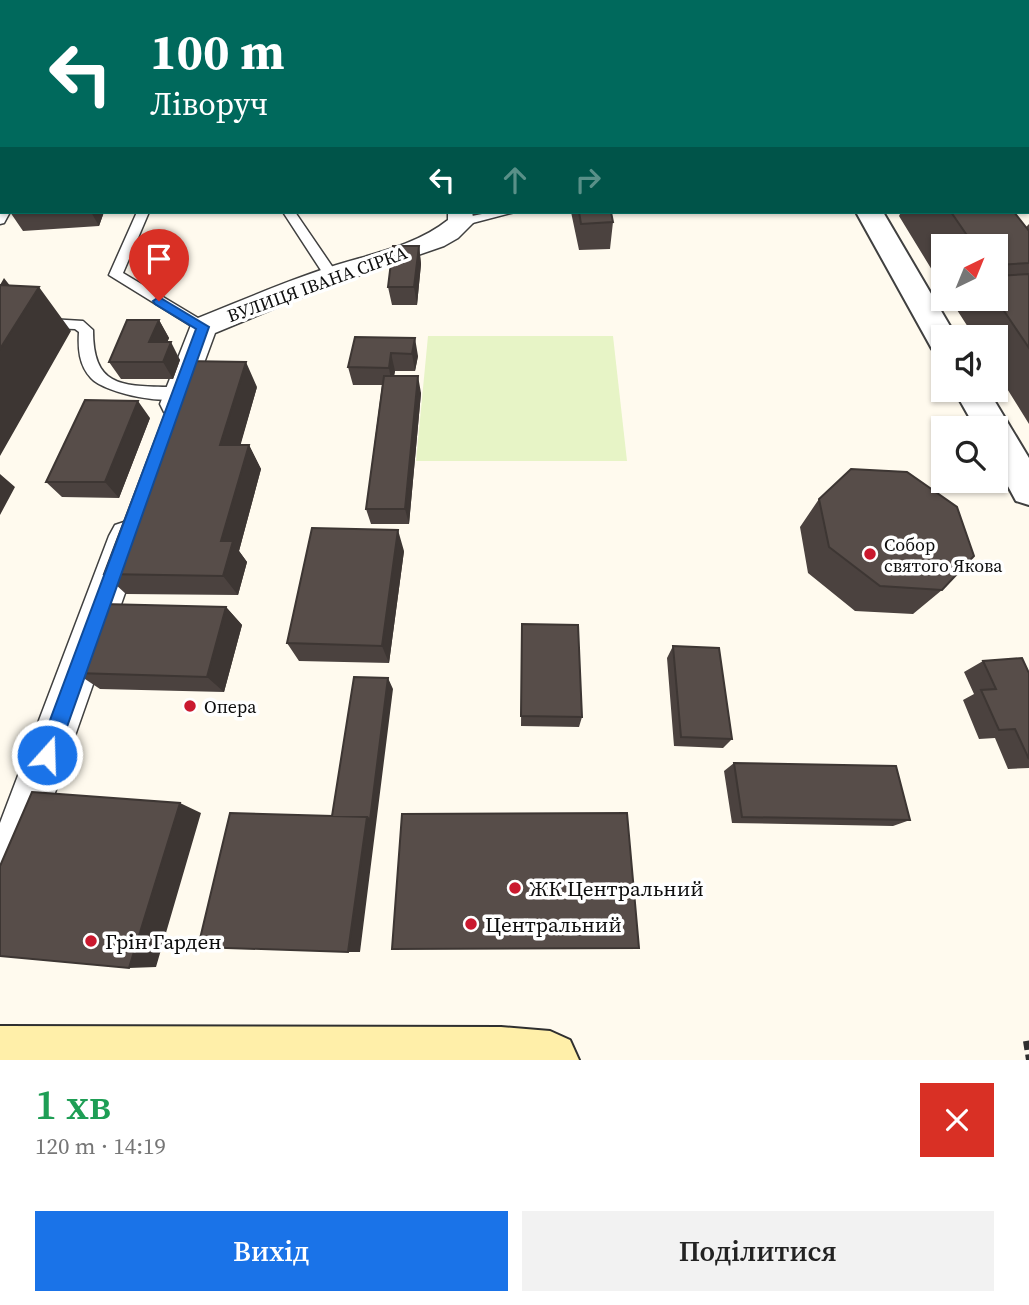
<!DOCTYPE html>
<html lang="uk">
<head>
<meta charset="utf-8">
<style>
	body { margin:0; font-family:"Source Serif 4",serif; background:#f2f2f2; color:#222; height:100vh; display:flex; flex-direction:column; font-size:26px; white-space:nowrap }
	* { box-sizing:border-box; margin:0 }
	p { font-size:23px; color:#767676 }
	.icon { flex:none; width:38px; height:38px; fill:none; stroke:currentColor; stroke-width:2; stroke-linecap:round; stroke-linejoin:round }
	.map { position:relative; height:1060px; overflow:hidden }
	.panel { display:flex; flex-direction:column; background:#fff; flex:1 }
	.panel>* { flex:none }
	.guide { position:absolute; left:0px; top:0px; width:1029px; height:214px; box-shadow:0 2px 5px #0004; background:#00695c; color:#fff; overflow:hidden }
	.needle { width:46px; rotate:43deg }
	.buttons { position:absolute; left:931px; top:234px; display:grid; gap:14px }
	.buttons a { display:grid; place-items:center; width:77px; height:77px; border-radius:0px; background:#fff; box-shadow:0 2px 5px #0004; font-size:35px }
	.pin { position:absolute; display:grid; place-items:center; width:60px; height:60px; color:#fff; margin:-72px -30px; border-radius:50% 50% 50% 0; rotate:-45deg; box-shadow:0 0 7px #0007 }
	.pin .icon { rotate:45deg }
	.me { position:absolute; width:77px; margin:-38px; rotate:20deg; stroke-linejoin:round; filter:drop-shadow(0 0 5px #0008) }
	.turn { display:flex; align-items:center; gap:24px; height:147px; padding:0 35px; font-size:32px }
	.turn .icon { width:91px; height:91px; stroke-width:2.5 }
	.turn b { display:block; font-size:49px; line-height:60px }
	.lanes { display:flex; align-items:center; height:66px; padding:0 35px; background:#0003; justify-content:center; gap:35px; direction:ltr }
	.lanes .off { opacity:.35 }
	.round { display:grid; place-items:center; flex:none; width:74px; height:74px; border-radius:0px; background:#f2f2f2 }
	.head { display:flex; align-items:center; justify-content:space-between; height:119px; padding:0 35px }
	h1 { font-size:42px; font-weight:600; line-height:52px; color:#1e9e55 }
	.action { display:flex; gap:14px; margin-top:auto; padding:14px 35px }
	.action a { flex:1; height:80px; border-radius:0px; background:#1a73e8; color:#fff; font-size:28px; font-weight:600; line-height:80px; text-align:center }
	.action a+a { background:#f2f2f2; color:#222 }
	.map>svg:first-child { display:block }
	.pitch { fill:#e7f4c6 }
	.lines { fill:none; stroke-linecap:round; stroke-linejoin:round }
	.service-casing { stroke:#404040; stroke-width:3 }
	.minor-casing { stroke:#404040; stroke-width:3 }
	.tertiary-casing { stroke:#404040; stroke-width:4 }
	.secondary-casing { stroke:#2f2f2f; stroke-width:4 }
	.path { stroke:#2f2f2f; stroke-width:6; stroke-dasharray:9 4.5; stroke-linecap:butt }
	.service { fill:#fff; fill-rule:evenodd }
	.minor { fill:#fff; fill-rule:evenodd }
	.tertiary { fill:#fff; fill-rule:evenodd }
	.secondary { fill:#ffefa9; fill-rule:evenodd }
	.wall { fill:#4b423f }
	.shaded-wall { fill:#3d3633 }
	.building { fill:#574d49; stroke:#3d3633; stroke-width:2 }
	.route { fill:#1a73e8; stroke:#114b97; stroke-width:2 }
	.poi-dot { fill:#ca192e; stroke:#fff; stroke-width:2.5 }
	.labels { text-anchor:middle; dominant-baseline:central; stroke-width:7; stroke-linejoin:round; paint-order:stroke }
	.street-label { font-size:18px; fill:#0d0d0d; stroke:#fff }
	.poi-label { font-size:18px; fill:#0d0d0d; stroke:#fff; text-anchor:start }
	.near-poi-label { font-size:21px; fill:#0d0d0d; stroke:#fff; text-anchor:start }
</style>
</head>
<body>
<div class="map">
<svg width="1029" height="1060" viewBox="0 0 1029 1060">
	<rect width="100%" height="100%" fill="#fffaee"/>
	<path class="pitch" d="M428 336H613L627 461H416Z"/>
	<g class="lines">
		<g class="service-casing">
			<path id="service" d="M0 209 10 212 4 223 0 224Z
				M137 212H149L123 273 208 324V330H198L109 275Z
				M283 212H295L338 275 336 278H326Z
				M492 212H515L461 226 455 222 457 219Z
				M0 316 83 321 93 330C93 385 119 386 167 387 175 387 181 386 187 393 175 409 104 393 91 378 79 365 78 349 79 332L75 329 0 326Z"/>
		</g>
		<g class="minor-casing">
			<path id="minor" d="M1027 14H1029V26L1027 25Z
				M448 212H472L474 222 458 238 444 246 326 287 215 333 186 412 175 416 164 412 160 404 193 320C236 303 279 284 324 269 365 255 413 248 448 220Z
				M127 521 139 525 145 536 23 884 16 900 0 907V823L109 536 115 525Z"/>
		</g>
		<g class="tertiary-casing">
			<path id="tertiary" d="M727 0H747L748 2H728Z
				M856 212H883L957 338H943V352L932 349Z
				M954 390H988L1029 458V505L1016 501 996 464V429H976Z"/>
		</g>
		<g class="secondary-casing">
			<path id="secondary" d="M0 1026 501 1027 550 1031 570 1040 579 1060H0Z"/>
		</g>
		<path class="path" d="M1026 1041 1029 1060"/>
		<use href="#service" class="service"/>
		<use href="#minor" class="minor"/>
		<use href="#tertiary" class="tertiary"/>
		<use href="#secondary" class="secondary"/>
	</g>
	<path class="wall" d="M47 0H297V2H46Z
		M337 0H378V2H338Z
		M471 0H603V2H471Z
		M636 0H678L677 2H637Z
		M834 0H923L925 2H877V1L836 2Z
		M946 0H1010L1012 2H947Z
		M1027 20 1029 21V73L1027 72Z
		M1027 87H1029V155H1027Z
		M2 167V200L0 197V171Z
		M10 212H104L99 226 23 231Z
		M571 212H611L613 222 610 249 579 250Z
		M901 212H1014L1026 227 1029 224V424L996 371V338H975L950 299H996V247H943V288L899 216Z
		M419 246 421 264 417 305H392L388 287Z
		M159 320 169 338 167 342 180 360 173 379H121L109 362Z
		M355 337 418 356 415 371H395L394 376 421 393 409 524H371L366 509 382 385H353L348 367Z
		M257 387 240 445H249L261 469 239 551 247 562 238 595 126 594 104 574Z
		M150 418 119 498 62 497 46 482Z
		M819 499 942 590 913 614 855 611 808 573 800 527Z
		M404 551 389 663 299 661 287 643Z
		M226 607 242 625 224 692 100 689 76 673Z
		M522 624 582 717 579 727 521 726Z
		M673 646 732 739 723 748 674 746 667 658Z
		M983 661 1029 673V768L1008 769 995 738 979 739 963 700 974 694 964 672Z
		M734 763 910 820 893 826 732 823 724 771Z"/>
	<path class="shaded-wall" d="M79 0H97L98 2H79Z
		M103 0H117L118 2H102Z
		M2 42V63H0V44Z
		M91 212H104L99 226Z
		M419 246 421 264 417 305 414 287Z
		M4 278 11 287 0 285Z
		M39 287 71 331 0 456V349Z
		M159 320 169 338 160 360 149 342Z
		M415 338 418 356 415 371 412 354Z
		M171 342 180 360 173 379 163 362Z
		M391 353 395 371 392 386 389 368Z
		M246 362 257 387 234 468 220 445Z
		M418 376 421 393 409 524 405 509Z
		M138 401 150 418 119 498 105 482Z
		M249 445 261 469 239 551 247 562 238 595 223 576 221 541Z
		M0 474 15 487 0 515Z
		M398 530 404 551 389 663 382 646Z
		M226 607 242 625 224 692 207 677Z
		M388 678 393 689 360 952H348L367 817Z
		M180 803 201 813 156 967 129 968Z"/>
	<path class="building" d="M17 0H37L36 2H16Z
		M47 0H79V2H46Z
		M793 0H833L835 2H794Z
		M892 0H923L925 2H894Z
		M973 0H1010L1012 2H975Z
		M1027 20 1029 21V47L1027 46Z
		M1027 87H1029V99H1027Z
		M1027 103 1029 105V115H1027Z
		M1027 116H1029V137H1027Z
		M2 167V185H0V171Z
		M579 212H611L613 222 581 224Z
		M951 212H1014L1029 231V263L996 265V247H975Z
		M393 246H419L414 287H388Z
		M1029 274V348L996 299V276Z
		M0 285 39 287 0 349Z
		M127 320H159L149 342H171L163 362H109Z
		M355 337 415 338 412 354 391 353 389 368 348 367Z
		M185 361 246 362 220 445H249L221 541H233L223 576 104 574Z
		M384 376H418L405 509H366Z
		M85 400 138 401 105 482H46Z
		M851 469 907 472 957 507 974 556 942 590 880 586 829 547 819 499Z
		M312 528 398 530 382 646 287 643Z
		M103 604 226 607 207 677 76 673Z
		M522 624 578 625 582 717 521 716Z
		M673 646 719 648 732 739 681 737Z
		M1022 658 1029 673V759L1015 729 999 730 981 690 996 689 983 661Z
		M354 677 388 678 370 820 367 817 332 816Z
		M734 763 896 766 910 820 742 817Z
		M32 792 180 803 129 968 0 956V866Z
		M230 813 367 817 348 952 198 947Z
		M627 813 639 948 392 949 402 814Z"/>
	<path class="route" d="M159 297 209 327 57 755 54 762 47 765 40 762 37 755 196 329 155 304 153 301Z"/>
	<g class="poi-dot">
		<circle cx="870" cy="554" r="7"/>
		<circle cx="190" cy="706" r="7"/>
		<circle cx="515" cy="888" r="7"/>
		<circle cx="471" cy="924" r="7"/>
		<circle cx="91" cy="941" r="7"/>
	</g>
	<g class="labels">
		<g class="street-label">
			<text transform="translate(317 284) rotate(-20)">ВУЛИЦЯ ІВАНА СІРКА</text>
		</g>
		<g class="poi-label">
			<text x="884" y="544">Собор<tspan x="884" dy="21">святого Якова</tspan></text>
			<text x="204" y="706">Опера</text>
		</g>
		<g class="near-poi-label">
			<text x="529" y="888">ЖК Центральний</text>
			<text x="485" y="924">Центральний</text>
			<text x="105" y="941">Грін Гарден</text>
		</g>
	</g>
</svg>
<div class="buttons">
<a><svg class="needle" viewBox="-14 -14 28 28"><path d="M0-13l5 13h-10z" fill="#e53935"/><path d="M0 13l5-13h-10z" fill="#767676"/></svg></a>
<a><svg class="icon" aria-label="sound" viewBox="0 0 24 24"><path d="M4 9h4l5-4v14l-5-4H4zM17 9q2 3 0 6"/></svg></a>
<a><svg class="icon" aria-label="search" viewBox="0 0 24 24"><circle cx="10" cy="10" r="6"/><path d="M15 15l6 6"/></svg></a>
</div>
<div class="pin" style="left:159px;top:301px;background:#d93025"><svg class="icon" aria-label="arrive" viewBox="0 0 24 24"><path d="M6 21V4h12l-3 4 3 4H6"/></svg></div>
<svg class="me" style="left:47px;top:755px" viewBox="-20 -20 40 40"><circle r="17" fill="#1a73e8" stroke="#fff" stroke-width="3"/><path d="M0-11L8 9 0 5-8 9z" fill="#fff"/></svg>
<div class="guide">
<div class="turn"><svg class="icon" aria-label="left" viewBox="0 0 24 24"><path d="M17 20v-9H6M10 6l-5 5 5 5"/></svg><div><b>100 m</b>Ліворуч</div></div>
<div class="lanes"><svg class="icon" aria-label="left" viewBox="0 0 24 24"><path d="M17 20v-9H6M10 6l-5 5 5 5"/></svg><svg class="icon off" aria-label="ahead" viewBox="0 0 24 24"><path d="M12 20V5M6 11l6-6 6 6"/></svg><svg class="icon off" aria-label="right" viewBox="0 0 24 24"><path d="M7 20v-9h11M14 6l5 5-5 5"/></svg></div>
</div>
</div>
<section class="panel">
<div class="head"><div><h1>1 хв</h1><p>120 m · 14:19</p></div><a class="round" style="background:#d93025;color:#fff"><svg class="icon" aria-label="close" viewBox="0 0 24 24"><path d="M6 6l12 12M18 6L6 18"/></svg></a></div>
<div class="action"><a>Вихід</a><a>Поділитися</a></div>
</section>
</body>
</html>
